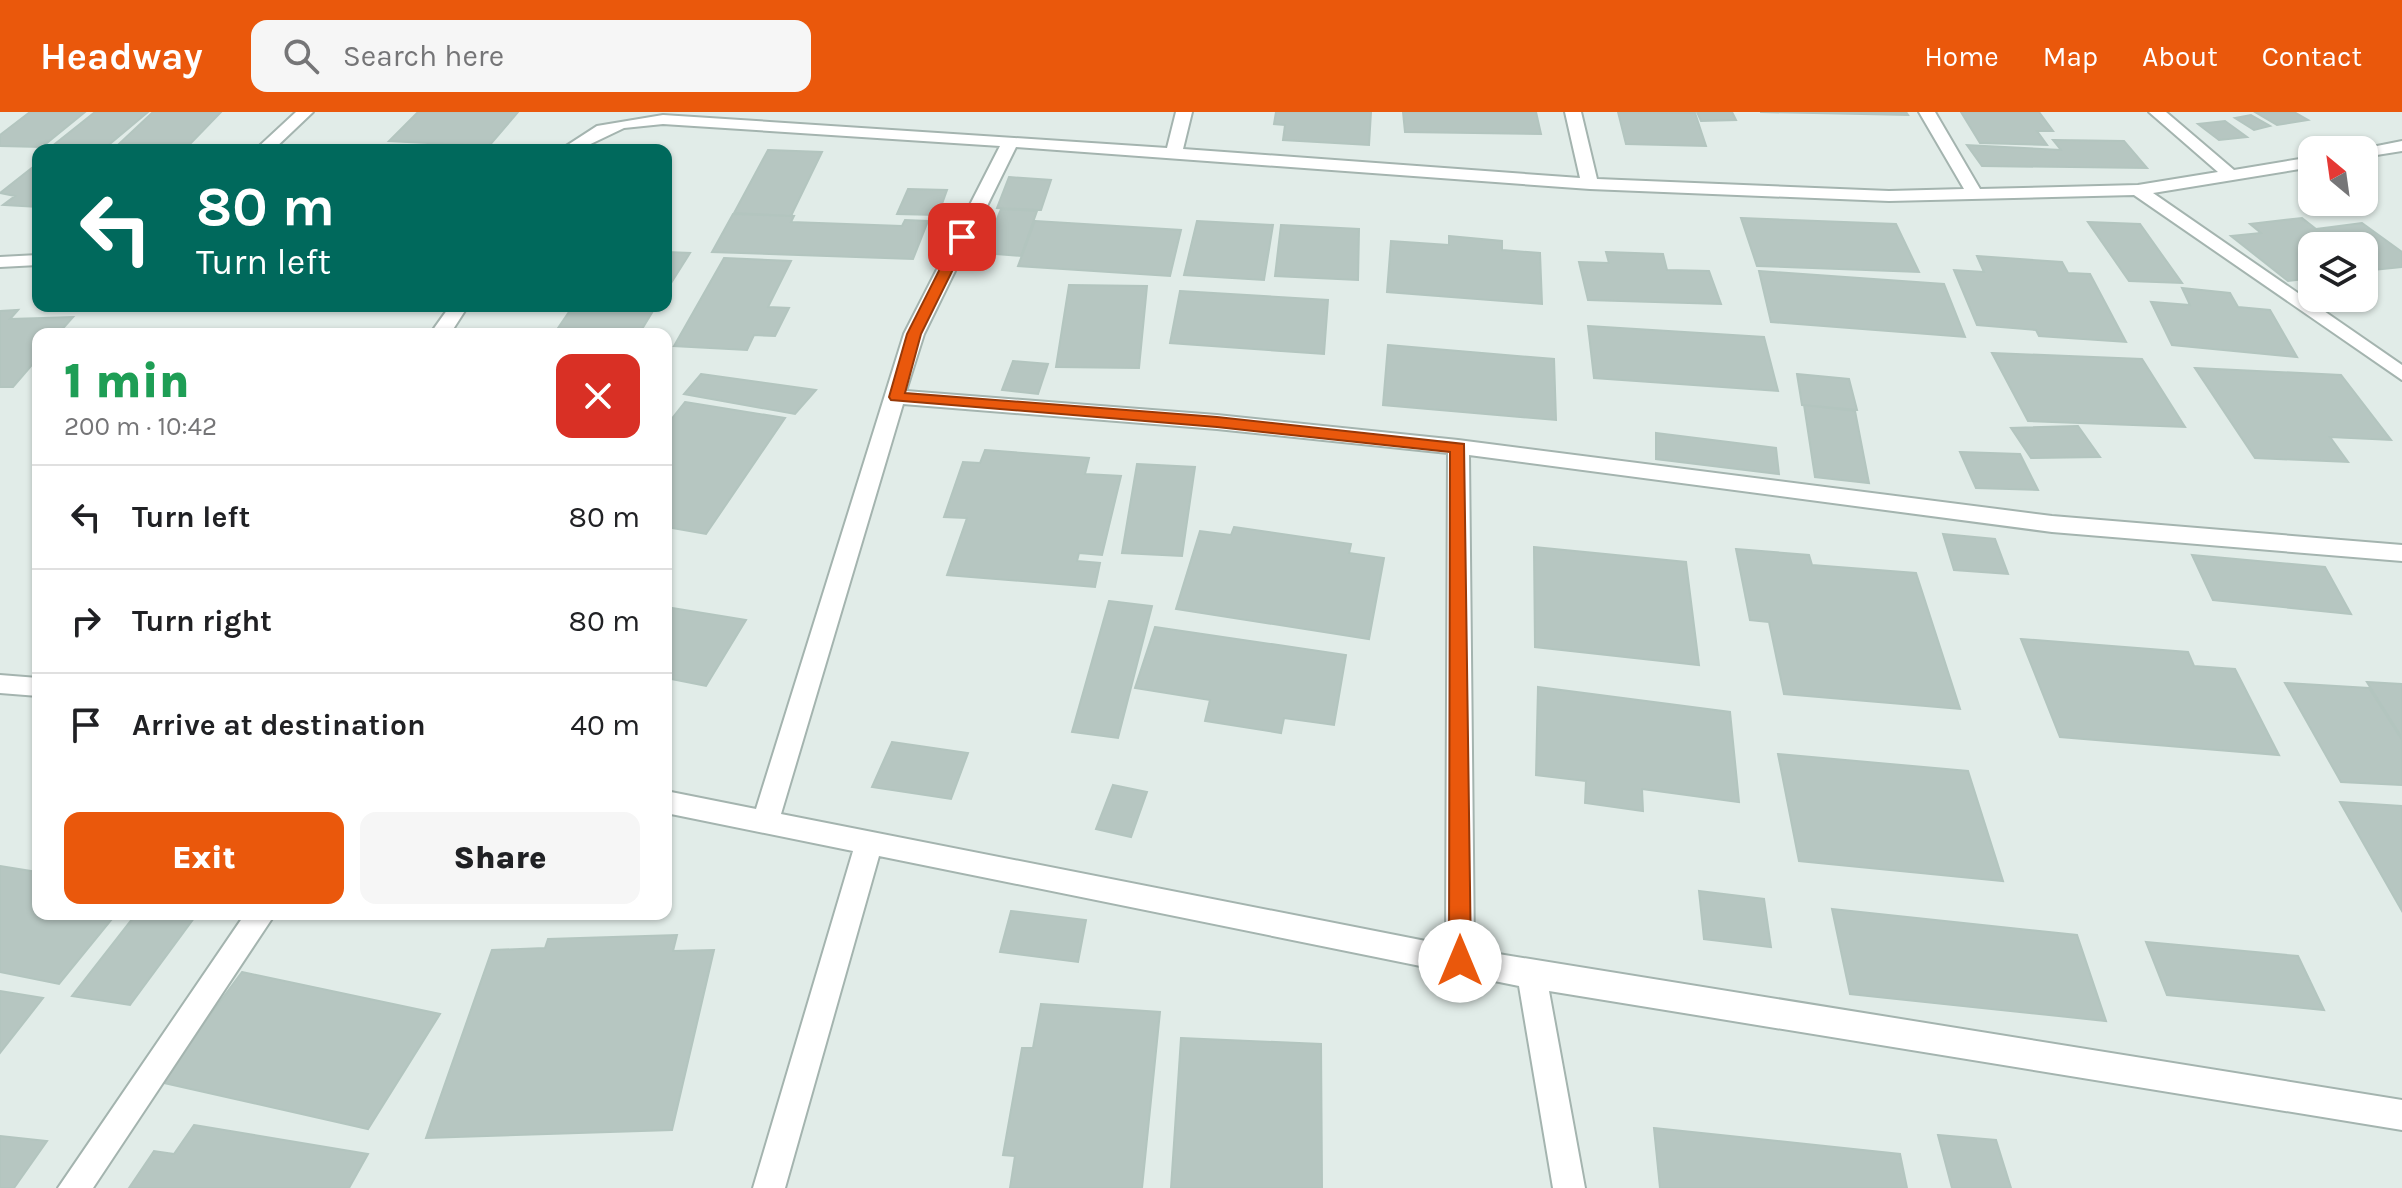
<!DOCTYPE html>
<html lang="en">
<head>
<meta charset="utf-8">
<style>
	body { margin:0; font-family:Karla,sans-serif; background:#f6f6f6; color:#202124; height:100vh; display:flex; flex-direction:column; font-size:30px; white-space:nowrap }
	* { box-sizing:border-box; margin:0 }
	p { font-size:26px; color:#757577 }
	.icon { flex:none; width:44px; height:44px; fill:none; stroke:currentColor; stroke-width:2; stroke-linecap:round; stroke-linejoin:round }
	.map { position:relative; flex:1; overflow:hidden }
	.panel { position:absolute; left:32px; top:216px; width:640px; height:592px; display:flex; flex-direction:column; background:#fff; border-radius:16px; box-shadow:0 2px 6px #0004 }
	.panel>* { flex:none }
	.banner { position:absolute; left:32px; top:32px; width:640px; height:168px; border-radius:16px; box-shadow:0 2px 6px #0004; background:#00695c; color:#fff; overflow:hidden }
	.needle { width:52px; rotate:331deg }
	.buttons { position:absolute; left:2298px; top:24px; display:grid; gap:16px }
	.buttons a { display:grid; place-items:center; width:80px; height:80px; border-radius:16px; background:#fff; box-shadow:0 2px 6px #0004; font-size:40px }
	.pin { position:absolute; display:grid; place-items:center; width:68px; height:68px; color:#fff; margin:-34px; border-radius:16px; box-shadow:0 4px 12px #0006 }
	.me { position:absolute; width:88px; margin:-44px; rotate:0deg; stroke-linejoin:round; filter:drop-shadow(0 0 6px #0008) }
	.turn { display:flex; align-items:center; gap:28px; height:168px; padding:0 32px; font-size:36px }
	.turn .icon { width:104px; height:104px; stroke-width:2.5 }
	.turn b { display:block; font-size:56px; line-height:68px }
	.round { display:grid; place-items:center; flex:none; width:84px; height:84px; border-radius:16px; background:#f6f6f6 }
	.headline { display:flex; align-items:center; justify-content:space-between; height:136px; padding:0 32px }
	h1 { font-size:48px; font-weight:800; line-height:60px; color:#1e9e55 }
	.button { display:flex; gap:16px; margin-top:auto; padding:16px 32px }
	.button a { flex:1; height:92px; border-radius:16px; background:#ea580c; color:#fff; font-size:32px; font-weight:800; line-height:92px; text-align:center }
	.button a+a { background:#f6f6f6; color:#202124 }
	ul { padding:0; list-style:none }
	li { display:flex; align-items:center; gap:24px; height:104px; padding:0 32px; border-top:2px solid #e0e0e0 }
	li div { flex:1 }
	li b { display:block; font-size:30px }
	li em { font-style:normal }
	header { display:flex; align-items:center; gap:48px; box-sizing:border-box; height:112px; padding:0 40px; background:#ea580c; color:#fff }
	header strong { font-size:38px }
	nav { display:flex; gap:44px; margin-inline-start:auto; font-size:28px }
	.search { width:560px; height:72px; background:#f6f6f6; display:flex; align-items:center; gap:20px; box-sizing:border-box; padding:0 28px; border-radius:16px; color:#757577; font-size:30px }
	.map>svg:first-child { display:block }
	.building { fill:#b6c6c1; stroke:#b3c5bf; stroke-width:2 }
	.lines { fill:none; stroke-linecap:round; stroke-linejoin:round }
	.minor-casing { stroke:#a4b4af; stroke-width:4 }
	.minor { fill:#fff; fill-rule:evenodd }
	.route { fill:#ea580c; stroke:#983908; stroke-width:2 }
</style>
</head>
<body>
<header>
<strong>Headway</strong>
<div class="search"><svg class="icon" aria-label="search" viewBox="0 0 24 24"><circle cx="10" cy="10" r="6"/><path d="M15 15l6 6"/></svg>Search here</div>
<nav><a>Home</a><a>Map</a><a>About</a><a>Contact</a></nav>
</header>
<div class="map">
<svg width="2402" height="1076" viewBox="0 0 2402 1076">
	<rect width="100%" height="100%" fill="#e1ece8"/>
	<path class="building" d="M30 0H85L42 35 0 34V23Z
		M95 0H148L105 36 51 35Z
		M153 0H221L191 31H120Z
		M418 0H518L489 34 389 29Z
		M1276 0H1371L1369 33 1283 28 1285 13 1274 12Z
		M1403 0H1536L1541 22 1405 20Z
		M1618 0 1695 1 1706 34 1626 32Z
		M1697 0H1732L1736 8 1701 9Z
		M1906 0 1908 3 1760 0Z
		M1961 0H2039L2053 19H2037L2047 33 1980 31Z
		M2255 0H2294L2308 8 2277 13Z
		M2251 3 2270 14 2254 18 2235 6Z
		M2225 9 2247 25 2219 28 2198 12Z
		M2053 28 2124 29 2147 56 1982 54 1967 33 2061 38Z
		M768 38 822 40 791 104 734 101Z
		M38 51V95L3 93 15 84 0 81Z
		M1009 65 1051 68 1041 98 997 96Z
		M908 77 947 78 938 103 897 102Z
		M1001 97 1037 99 1021 144 983 141Z
		M733 102 794 104 791 110 902 114 905 108 928 109 913 147 712 140Z
		M1741 106 1896 112 1919 160 1757 154Z
		M2302 106 2316 117 2362 111 2402 140V155L2364 159V134H2312V166L2288 169 2231 124 2261 121 2250 112Z
		M1035 109 1181 118 1170 164 1018 154Z
		M1197 109 1273 113 1264 168 1184 163Z
		M2088 110 2140 112 2182 171 2129 169Z
		M1281 113 1359 117 1358 168 1275 164Z
		M1449 124 1502 129V138L1540 141 1542 192 1387 180 1391 129 1449 133Z
		M666 140 690 141 666 179Z
		M1606 140 1663 142 1667 158 1709 159 1721 192 1588 188 1579 150 1609 151Z
		M1977 144 2062 150 2068 161 2090 162 2126 230 2039 224 2036 218 1977 213 1954 158 1984 160Z
		M724 146 791 149 768 195 789 196 775 224 754 223 747 238 674 234Z
		M1759 159 1944 172 1965 225 1771 210Z
		M1069 173 1147 174 1139 256 1056 255Z
		M2182 176 2230 181 2238 195 2270 198 2297 245 2172 233 2151 190 2190 193Z
		M1180 179 1328 188 1324 242 1170 231Z
		M573 194H656L639 222H554Z
		M18 198 10 207 73 205 58 222H38V246L13 275H0V199Z
		M1588 214 1764 225 1778 279 1594 266Z
		M1388 233 1554 247 1556 308 1383 293Z
		M1992 241 2142 247 2185 315 2028 309Z
		M1013 249 1048 252 1038 282 1002 278Z
		M2195 256 2341 263 2391 328 2330 325 2348 350 2255 346Z
		M701 262 816 278 795 302 684 282Z
		M1797 262 1849 267 1857 298 1802 293Z
		M685 290 785 306 706 422 666 415V314Z
		M1804 293 1855 299 1869 371 1815 365Z
		M2078 314 2100 345 2031 346 2011 316Z
		M1656 321 1776 336 1779 362 1656 347Z
		M985 338 1089 346 1085 362 1121 364 1102 443 1079 441 1077 449 1100 451 1095 475 947 463 967 406 944 405 963 350 980 351Z
		M1960 340 2020 342 2038 378 1976 376Z
		M1137 352 1195 355 1182 444 1122 441Z
		M1234 415 1351 432 1349 441 1384 446 1369 527 1176 497 1200 419 1231 423Z
		M1943 422 1995 427 2008 462 1954 458Z
		M1534 435 1686 450 1699 553 1535 535Z
		M1736 437 1809 443 1812 453 1916 461 1960 597 1784 582 1769 510 1750 508Z
		M2192 443 2325 455 2351 502 2213 488Z
		M1109 489 1152 494 1118 626 1072 620Z
		M666 495 746 508 706 574 666 566Z
		M1155 515 1346 543 1334 613 1284 606 1281 621 1205 609 1210 588 1135 576Z
		M2021 527 2188 540 2194 554 2235 557 2279 643 2060 625Z
		M2367 570 2402 572V626Z
		M2285 571 2369 576 2402 628V673L2341 670Z
		M1538 575 1730 600 1739 690 1642 677 1643 699 1585 691 1586 669 1536 663Z
		M892 630 968 641 951 687 872 675Z
		M1778 642 1968 659 2003 769 1799 749Z
		M1113 673 1147 680 1131 725 1096 717Z
		M2340 690 2402 694V799Z
		M0 754 38 760V802H116L59 872 0 860Z
		M1699 779 1764 787 1771 835 1704 827Z
		M1832 797 2077 823 2106 909 1850 882Z
		M1011 799 1086 808 1078 850 1000 840Z
		M136 802H197L130 893 72 884Z
		M677 823 673 839 714 838 672 1018 426 1026 492 838 545 836 548 827Z
		M2146 830 2298 844 2324 898 2167 883Z
		M242 860 440 902 368 1017 160 970Z
		M0 879 43 886 0 941Z
		M1041 892 1160 900 1142 1076H1010L1015 1044 1003 1043 1022 936H1033Z
		M1181 926 1321 932 1322 1076H1171Z
		M194 1013 368 1042 349 1076H129L154 1039 174 1042Z
		M1654 1016 1900 1042 1907 1076H1660Z
		M1938 1023 1996 1028 2011 1076H1952Z
		M0 1024 47 1029 14 1076H0Z"/>
	<g class="lines">
		<g class="minor-casing">
			<path id="minor" d="M296 0H313L273 38H255Z
				M1176 0H1192L1183 37 1580 66 1565 0H1581L1597 67 1889 79 1964 77 1919 0H1935L1980 77 2138 73 2218 60 2149 0H2166L2234 58 2312 45V55L2153 81 2402 253V268L2134 83 1889 89 1590 77 1016 35 924 222 906 279 1217 303 1458 328 2052 404 2402 433V449L2052 420 1469 343 1474 838 2402 988V1018L1549 879 1585 1076H1553L1519 874 879 744 785 1076H753L853 739 666 701V679L756 697 904 222 1000 34 663 12 624 16 578 38H560L597 14 663 3 1167 36ZM903 292 1217 317 1448 341 1446 833 781 702Z
				M2402 29V39L2364 45V38H2357Z
				M38 143V153L0 155V145Z
				M450 194H468L450 222H430Z
				M0 563 38 566V584L0 581Z
				M245 802H275L93 1076H58Z"/>
		</g>
		<use href="#minor" class="minor"/>
	</g>
	<path class="route" d="M962 121 969 125 921 222 905 281 1217 305 1464 332 1471 849 1468 856 1460 859 1453 856 1449 849 1450 340 1217 315 891 288 889 285 907 222 956 125Z"/>
</svg>
<div class="buttons">
<a><svg class="needle" viewBox="-14 -14 28 28"><path d="M0-13l5 13h-10z" fill="#e53935"/><path d="M0 13l5-13h-10z" fill="#757577"/></svg></a>
<a><svg class="icon" aria-label="layers" viewBox="0 0 24 24"><path d="M12 4l9 5-9 5-9-5zM3 14l9 5 9-5"/></svg></a>
</div>
<div class="pin" style="left:962px;top:125px;background:#d93025"><svg class="icon" aria-label="arrive" viewBox="0 0 24 24"><path d="M6 21V4h12l-3 4 3 4H6"/></svg></div>
<svg class="me" style="left:1460px;top:849px" viewBox="-20 -20 40 40"><circle r="19" fill="#fff"/><path d="M0-13L10 11 0 6-10 11z" fill="#ea580c"/></svg>
<div class="banner">
<div class="turn"><svg class="icon" aria-label="left" viewBox="0 0 24 24"><path d="M17 20v-9H6M10 6l-5 5 5 5"/></svg><div><b>80 m</b>Turn left</div></div>
</div>
<section class="panel">
<div class="headline"><div><h1>1 min</h1><p>200 m · 10:42</p></div><a class="round" style="background:#d93025;color:#fff"><svg class="icon" aria-label="close" viewBox="0 0 24 24"><path d="M6 6l12 12M18 6L6 18"/></svg></a></div>
<ul>
<li><svg class="icon" aria-label="left" viewBox="0 0 24 24"><path d="M17 20v-9H6M10 6l-5 5 5 5"/></svg><div><b>Turn left</b></div><em>80 m</em></li>
<li><svg class="icon" aria-label="right" viewBox="0 0 24 24"><path d="M7 20v-9h11M14 6l5 5-5 5"/></svg><div><b>Turn right</b></div><em>80 m</em></li>
<li><svg class="icon" aria-label="arrive" viewBox="0 0 24 24"><path d="M6 21V4h12l-3 4 3 4H6"/></svg><div><b>Arrive at destination</b></div><em>40 m</em></li>
</ul>
<div class="button"><a>Exit</a><a>Share</a></div>
</section>
</div>
</body>
</html>
